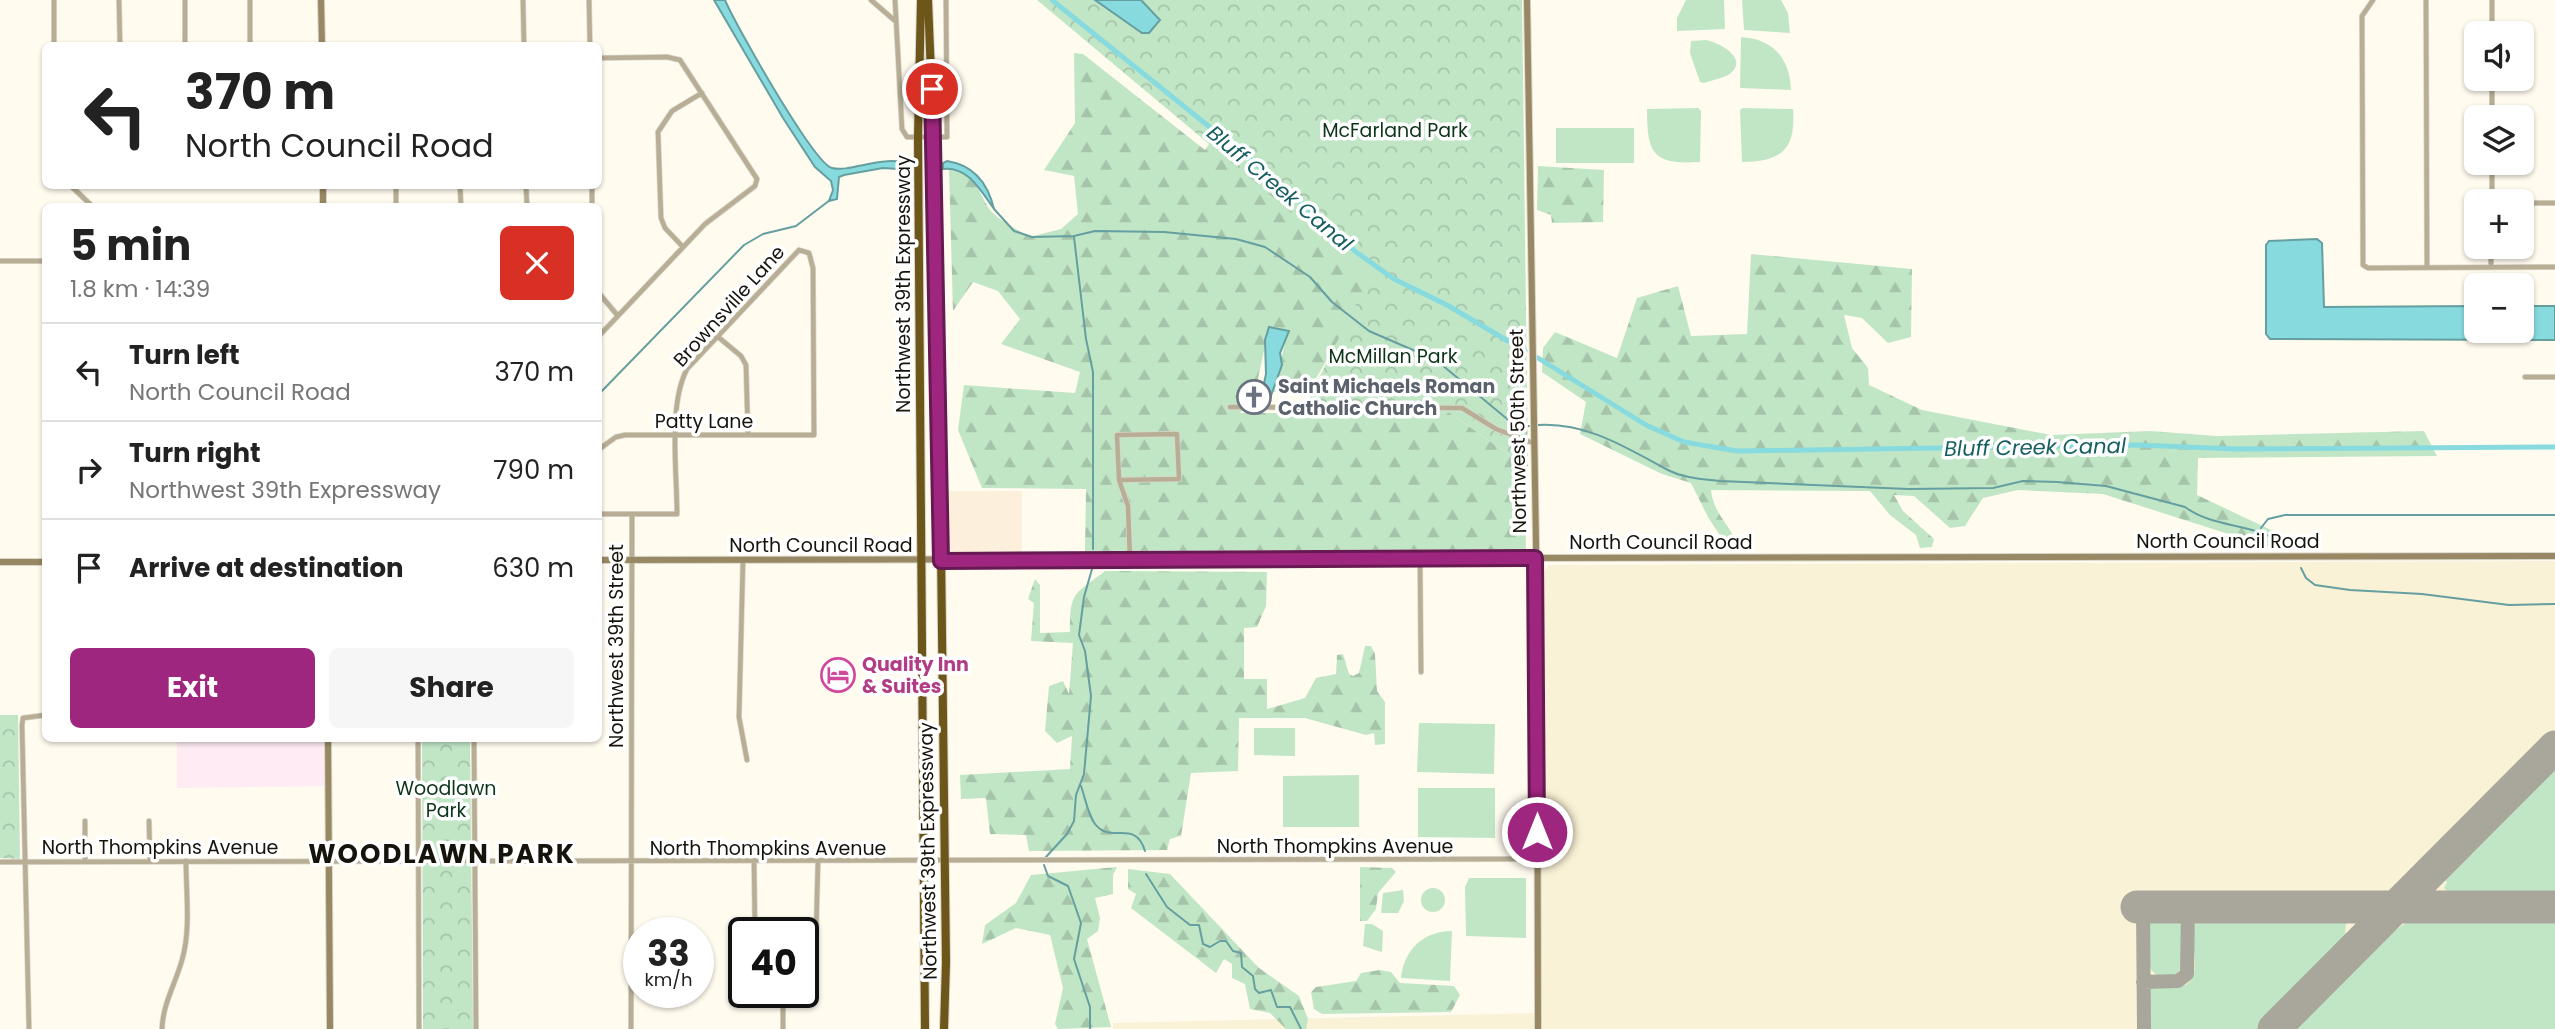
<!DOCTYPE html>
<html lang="en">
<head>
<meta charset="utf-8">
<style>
	body { margin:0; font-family:Poppins,sans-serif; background:#f6f6f6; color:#222; height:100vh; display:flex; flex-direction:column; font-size:26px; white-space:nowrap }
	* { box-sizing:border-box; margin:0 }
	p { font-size:23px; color:#767676 }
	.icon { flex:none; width:38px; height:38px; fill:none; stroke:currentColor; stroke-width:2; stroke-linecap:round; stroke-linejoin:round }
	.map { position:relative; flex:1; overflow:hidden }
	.details { position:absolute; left:42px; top:203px; width:560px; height:539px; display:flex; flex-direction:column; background:#fff; border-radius:10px; box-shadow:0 2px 5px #0004 }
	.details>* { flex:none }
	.guide { position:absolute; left:42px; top:42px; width:560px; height:147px; border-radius:10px; box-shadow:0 2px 5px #0004; background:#fff; color:#222; overflow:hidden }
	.controls { position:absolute; left:2464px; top:21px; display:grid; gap:14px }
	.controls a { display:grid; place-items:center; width:70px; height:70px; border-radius:10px; background:#fff; box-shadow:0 2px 5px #0004; font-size:35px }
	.speed { position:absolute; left:623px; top:917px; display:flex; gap:14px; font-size:35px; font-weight:700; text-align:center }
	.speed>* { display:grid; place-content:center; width:91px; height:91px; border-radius:50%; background:#fff; box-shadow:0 2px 5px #0004; line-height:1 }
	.speed small { font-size:18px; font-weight:400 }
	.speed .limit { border:4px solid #111; border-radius:10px; background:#fff; color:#111 }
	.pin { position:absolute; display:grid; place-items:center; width:60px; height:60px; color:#fff; margin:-30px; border:4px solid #fff; border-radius:50%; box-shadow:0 2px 7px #0007 }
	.me { position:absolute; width:77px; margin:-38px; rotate:0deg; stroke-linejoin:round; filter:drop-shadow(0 0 5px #0008) }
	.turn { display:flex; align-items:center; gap:24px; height:147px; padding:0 28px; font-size:32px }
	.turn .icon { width:91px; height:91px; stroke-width:2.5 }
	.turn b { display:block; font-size:49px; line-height:60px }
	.round { display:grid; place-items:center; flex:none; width:74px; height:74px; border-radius:10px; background:#f6f6f6 }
	.overview { display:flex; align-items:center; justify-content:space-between; height:119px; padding:0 28px }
	h1 { font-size:42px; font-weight:700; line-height:52px }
	.cta { display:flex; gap:14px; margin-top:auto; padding:14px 28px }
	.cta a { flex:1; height:80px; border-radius:10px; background:#9f267e; color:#fff; font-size:28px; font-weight:700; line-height:80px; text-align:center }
	.cta a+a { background:#f6f6f6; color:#222 }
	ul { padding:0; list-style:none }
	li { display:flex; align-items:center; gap:21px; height:98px; padding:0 28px; border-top:2px solid #e0e0e0 }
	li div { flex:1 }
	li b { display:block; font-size:26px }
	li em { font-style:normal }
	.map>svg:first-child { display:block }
	.commercial { fill:#fcefdb }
	.education { fill:#feebf4 }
	.built { fill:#faf2d6 }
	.grass { fill:#c1e6c6 }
	.forest { fill:url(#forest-firs) }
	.park { fill:url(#park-crowns) }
	.water { fill:#87dbdf; stroke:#659fa0; stroke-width:2 }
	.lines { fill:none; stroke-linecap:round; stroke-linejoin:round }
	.stream { stroke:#659fa0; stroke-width:2 }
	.canal { stroke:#87dbdf; stroke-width:5 }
	.taxiway { stroke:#a9a69c; stroke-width:14 }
	.runway { stroke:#a9a69c; stroke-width:33 }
	.street-casing { stroke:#dad6cb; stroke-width:6 }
	.secondary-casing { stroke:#dad6cb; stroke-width:8 }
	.highway-casing { stroke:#dad6cb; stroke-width:10 }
	.street { stroke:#b8ae95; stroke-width:4.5 }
	.secondary { stroke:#988863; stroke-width:6 }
	.highway { stroke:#6d561a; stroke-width:8 }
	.route-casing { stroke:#671952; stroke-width:18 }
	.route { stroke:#9f267e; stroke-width:12 }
	.labels { text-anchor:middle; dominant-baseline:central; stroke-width:7; stroke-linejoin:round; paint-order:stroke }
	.park-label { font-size:19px; fill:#0c3418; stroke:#fff }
	.street-label { font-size:19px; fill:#15130c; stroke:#fff }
	.worship-label { font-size:19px; font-weight:bold; fill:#5b616d; stroke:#fff; text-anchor:start }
	.hotel-label { font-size:19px; font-weight:bold; fill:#b23c85; stroke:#fff; text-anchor:start }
	.water-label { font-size:21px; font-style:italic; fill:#175e61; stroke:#fff }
	.district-label { font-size:26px; font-weight:bold; letter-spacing:2px; fill:#15130c; stroke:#fff }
</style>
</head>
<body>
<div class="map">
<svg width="2555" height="1029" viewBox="0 0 2555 1029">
	<defs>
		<pattern id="forest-firs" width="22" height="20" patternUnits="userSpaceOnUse" patternTransform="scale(1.75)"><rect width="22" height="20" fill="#c1e6c6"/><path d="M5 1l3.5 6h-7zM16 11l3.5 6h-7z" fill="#a5c4a9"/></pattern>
		<pattern id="park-crowns" width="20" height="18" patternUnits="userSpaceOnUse" patternTransform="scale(1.75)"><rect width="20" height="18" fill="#c1e6c6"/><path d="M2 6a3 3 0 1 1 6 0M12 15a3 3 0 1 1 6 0" fill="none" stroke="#a5c4a9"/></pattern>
	</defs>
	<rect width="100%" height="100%" fill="#fffbef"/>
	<path class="commercial" d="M947 491H1022V553L948 554Z"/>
	<path class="education" d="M177 739H324V786L177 788Z"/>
	<path class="built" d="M2555 561V1029H1113V1023L1540 1013 1539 728 1542 574 1549 565Z"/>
	<path class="grass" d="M1686 0H1724L1725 29 1677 31V18Z
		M1742 0H1781L1788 13 1790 33 1744 30Z
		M1741 37C1773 39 1790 58 1791 90L1740 88Z
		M1706 40C1717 42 1749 57 1731 73 1725 78 1712 80 1704 83L1700 82 1690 53 1691 41Z
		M1698 108 1701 111 1700 162C1653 165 1647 154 1647 109Z
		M1743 108 1793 109C1796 149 1782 162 1742 162L1740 110Z
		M1556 128H1634V163H1556Z
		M1419 723 1495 724 1494 774 1417 772Z
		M1254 728H1295V756L1254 755Z
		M2555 763V898H2454L2444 888 2447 882 2442 877Z
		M1359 775V827H1283V776Z
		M1418 788H1495V838L1418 837Z
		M1469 878H1526V938L1466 936 1465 887Z
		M1421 900a12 12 0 1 1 24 0a12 12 0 1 1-24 0Z
		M1403 890 1404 901 1398 913H1381L1383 893Z
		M2430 915H2555V1029H2289L2393 925 2397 929 2413 918Z
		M2157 916H2182V967L2175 975H2156L2150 968 2149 924Z
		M2203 916H2338L2346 923 2345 933 2349 937 2257 1029H2149V987C2159 987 2173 990 2183 986 2210 976 2179 929 2203 916Z
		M1365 924H1372L1383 931 1382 952 1363 946Z
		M1452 931 1450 981 1401 978C1404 950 1423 931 1452 931Z"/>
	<path class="forest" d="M1074 53 1083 54 1205 150 1231 112 1370 278 1351 319 1309 390 1273 392 1285 343 1269 327 1254 397 1240 413H1450L1524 465 1526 549 1085 551 1086 489 982 488 958 430 964 385 1075 393 1080 372 1001 344 1020 319 998 291 973 282 953 311 949 169C973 164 980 198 991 211 1000 221 1017 229 1029 237L1061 229 1078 214 1074 176 1044 170 1075 123Z
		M1538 166 1604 170 1603 222 1552 223 1551 215 1537 210Z
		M1751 254 1912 269 1911 337 1888 343 1862 318 1844 315 1852 348 1868 368 1869 385 1922 410 2051 435 2150 431 2217 436 2424 431 2437 456 2198 458 2197 495 2290 539 2292 547 2266 546 2103 494 2018 490 1983 498 1965 526 1950 528 1914 496 1894 495 1903 511 1934 539 1932 547 1920 548 1916 535 1890 515 1870 491 1711 490C1714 517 1732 524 1736 545L1728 548 1708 517 1691 483 1662 474 1580 434 1586 402 1542 372 1543 348 1555 332 1617 358 1637 298 1678 286 1691 336 1747 334Z
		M1105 571 1267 572 1266 606 1257 627 1244 628V679H1267V709L1305 698 1316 678 1336 674 1337 655 1343 654 1349 674 1353 676 1359 673 1365 646H1371L1375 654 1377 691 1385 702V744L1375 745 1374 733 1366 735 1305 718H1239L1238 771 1191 773 1181 836 1170 839 1167 850 1029 851 1026 835 990 834 986 798 961 799 960 775 1070 769 1072 736 1057 743 1045 731 1049 686 1063 681 1069 694 1073 643 1031 641 1034 603 1028 599 1035 579 1040 585V633L1070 632C1070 591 1074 595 1105 571Z
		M1117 867 1113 875V894L1095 898 1100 918 1098 931 1087 939 1111 1027 1058 1029 1055 1024 1063 988 1050 935 1016 928 982 944 985 925 1016 903 1031 875Z
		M1360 867 1392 868 1396 872 1378 893 1376 909 1367 921H1360Z
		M1128 869 1170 874 1259 968 1299 996 1308 1019 1306 1029H1286L1270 1013 1250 1009 1245 984 1232 978V964L1224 959 1216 973 1131 908 1136 894 1128 889Z
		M1380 970 1391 972 1400 983 1454 986 1460 995 1451 1012 1322 1014 1314 1009 1311 992 1316 987 1356 981 1361 973Z"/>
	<path class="park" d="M1037 0H1522L1528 468 1450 413 1302 412 1369 278Z
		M0 715H18L20 859 0 858Z
		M422 739H470L473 1029H423Z"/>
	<path class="water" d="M714 0H725C735 24 814 164 832 168 852 173 884 153 912 165V170L883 168 844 175 839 177 837 199 829 201 833 190 831 181 815 167 783 118Z
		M1095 0H1141L1160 20 1149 33H1142Z
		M947 161C974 165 988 184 994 209 981 191 968 166 943 169V163Z
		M2317 239 2322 243 2324 307 2476 306V331H2522V306H2555V340L2270 339 2266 334V245L2269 241Z
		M1269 327 1289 331 1280 353 1282 365 1269 401 1266 402 1261 397 1266 374 1265 340Z"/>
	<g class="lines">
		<path class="stream" d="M994 209 1014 231 1032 237 1074 236 1095 231 1164 232 1236 239 1265 247 1310 277 1332 302 1369 331 1436 360 1518 428 1529 426
			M1074 237 1086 339 1093 372V549
			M598 395 744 245 763 234 796 226 830 200
			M1538 425C1586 422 1625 447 1666 469 1682 478 1702 479 1720 481L1908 489 1993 488 2023 481 2057 482 2106 486 2185 507C2216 530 2259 522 2288 548
			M2261 528 2268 519 2285 515H2555
			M2301 568 2306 578 2315 585 2350 590 2422 594 2509 605 2555 604
			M1081 786C1085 797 1088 815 1095 824 1111 845 1135 818 1145 851
			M1045 858 1067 834 1074 821 1076 795 1084 774 1091 696 1085 651 1079 635 1084 597 1092 569
			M1044 865 1048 876 1068 886 1081 923 1074 959 1090 1007V1029
			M1146 874 1167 907 1190 925H1199L1203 944 1210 947 1220 941H1226L1233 951 1241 953 1242 967 1253 976 1255 989 1259 993 1271 990 1277 1007H1290L1301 1029"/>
		<path class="canal" d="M1052 0 1284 187 1356 252 1394 279 1447 305 1525 351
			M1538 358 1646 425 1684 442 1737 451 2136 445 2238 449 2555 447"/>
		<path class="taxiway" d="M2143 907 2144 1029
			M2143 982 2178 981 2187 974 2188 907"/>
		<path class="runway" d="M2137 907H2555
			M2274 1029 2555 747"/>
		<g class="street-casing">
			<path id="street" d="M54 0V46
				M119 0 120 46
				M185 0V46
				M250 0V46
				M523 0 524 46
				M589 0 590 46
				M871 0 894 20
				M895 0 902 129 907 137H947L946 0
				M2373 0 2362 16 2363 265 2368 268 2555 267
				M2426 0 2427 267
				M2492 0V33
				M598 58 667 57 680 60 757 179 755 186 705 224 598 337
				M2492 79V117
				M2492 163V201
				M71 186 92 206
				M396 186V206
				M460 186 461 206
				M526 186 527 206
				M592 186V206
				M2522 203H2555
				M683 247 665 228 661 218 658 132 672 111 702 93
				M0 261H46
				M2491 267V247
				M598 292 618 316
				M717 336 741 356 746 365 748 435
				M2525 377H2555
				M1230 407 1462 408 1496 429 1533 443
				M598 450 616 437 625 435H814L813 268 809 253 799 250 687 369C668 405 677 471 677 514H598
				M1119 480 1179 479 1177 434 1117 435 1119 480 1128 506 1130 559
				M1420 558 1421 672
				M743 560 739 717 747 760
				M418 738 419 1029
				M474 738 476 1029
				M85 821V860
				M149 821 150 860
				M754 860 755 933
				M0 862 1537 859
				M816 936 818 860
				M29 1029 22 725 23 718 46 715
				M162 1029C163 1003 175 985 182 960 191 930 186 893 186 861
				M631 1029 632 514
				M783 1029V992"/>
		</g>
		<g class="secondary-casing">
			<path id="secondary" d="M321 0 322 46
				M1527 0 1537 603 1538 1029
				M323 186V206
				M598 560 2555 556
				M0 562H46
				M328 738 330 1029"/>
		</g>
		<g class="highway-casing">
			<path id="highway" d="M921 0 918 138 925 1029
				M928 0 937 221 946 962 944 1029"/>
		</g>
		<use href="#street" class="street"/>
		<use href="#secondary" class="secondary"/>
		<use href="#highway" class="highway"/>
	</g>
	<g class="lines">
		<g class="route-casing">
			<path id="route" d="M932 89 941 561 1535 558 1537 832"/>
		</g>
		<use href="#route" class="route"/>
	</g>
	<defs>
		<g id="church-ring" transform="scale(1.75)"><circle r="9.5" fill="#fff" stroke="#6b7280" stroke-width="1.5"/><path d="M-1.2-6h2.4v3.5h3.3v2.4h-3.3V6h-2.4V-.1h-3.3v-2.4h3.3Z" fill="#6b7280"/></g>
		<g id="hotel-ring" transform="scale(1.75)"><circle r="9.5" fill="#fff" stroke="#d1479c" stroke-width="1.5"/><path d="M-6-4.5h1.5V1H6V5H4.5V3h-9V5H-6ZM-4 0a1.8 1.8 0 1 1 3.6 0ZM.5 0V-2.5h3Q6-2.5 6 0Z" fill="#d1479c"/></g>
	</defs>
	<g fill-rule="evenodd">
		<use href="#church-ring" x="1254" y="397"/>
		<use href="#hotel-ring" x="838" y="675"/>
	</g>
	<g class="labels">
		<g class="park-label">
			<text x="1395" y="130">McFarland Park</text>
			<text x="1393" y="356">McMillan Park</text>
			<text x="446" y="788">Woodlawn<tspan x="446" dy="22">Park</tspan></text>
		</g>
		<g class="street-label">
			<text transform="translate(903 284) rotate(-90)">Northwest 39th Expressway</text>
			<text transform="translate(729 306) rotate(-48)">Brownsville Lane</text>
			<text x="704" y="421">Patty Lane</text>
			<text transform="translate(1518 431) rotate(-91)">Northwest 50th Street</text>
			<text x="2228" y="541">North Council Road</text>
			<text x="1661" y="542">North Council Road</text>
			<text x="821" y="545">North Council Road</text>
			<text transform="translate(616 646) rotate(-90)">Northwest 39th Street</text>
			<text x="1335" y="846">North Thompkins Avenue</text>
			<text x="160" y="847">North Thompkins Avenue</text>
			<text x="768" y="848">North Thompkins Avenue</text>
			<text transform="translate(928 851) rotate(-91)">Northwest 39th Expressway</text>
		</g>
		<g class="worship-label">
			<text x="1278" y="386">Saint Michaels Roman<tspan x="1278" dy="22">Catholic Church</tspan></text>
		</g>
		<g class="hotel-label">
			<text x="862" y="664">Quality Inn<tspan x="862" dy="22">&amp; Suites</tspan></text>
		</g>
		<g class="water-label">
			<text transform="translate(1280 188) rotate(40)">Bluff Creek Canal</text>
			<text transform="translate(2035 447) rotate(-1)">Bluff Creek Canal</text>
		</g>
		<g class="district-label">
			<text x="442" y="854">WOODLAWN PARK</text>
		</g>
	</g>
</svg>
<div class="controls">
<a><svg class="icon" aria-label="sound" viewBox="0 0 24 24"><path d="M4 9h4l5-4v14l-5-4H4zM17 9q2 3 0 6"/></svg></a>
<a><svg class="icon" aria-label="layers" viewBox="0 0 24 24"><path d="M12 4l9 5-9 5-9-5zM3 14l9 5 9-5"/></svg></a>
<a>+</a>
<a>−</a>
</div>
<div class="speed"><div>33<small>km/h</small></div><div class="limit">40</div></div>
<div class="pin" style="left:932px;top:89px;background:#d93025"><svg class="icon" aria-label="arrive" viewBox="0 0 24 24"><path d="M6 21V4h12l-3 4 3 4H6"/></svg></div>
<svg class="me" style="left:1537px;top:832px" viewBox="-20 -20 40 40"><circle r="17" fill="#9f267e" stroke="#fff" stroke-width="3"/><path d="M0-11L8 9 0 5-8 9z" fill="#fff"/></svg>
<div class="guide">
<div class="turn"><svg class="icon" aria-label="left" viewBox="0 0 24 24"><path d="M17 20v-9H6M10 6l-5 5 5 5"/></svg><div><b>370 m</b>North Council Road</div></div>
</div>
<section class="details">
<div class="overview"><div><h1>5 min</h1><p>1.8 km · 14:39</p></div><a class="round" style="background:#d93025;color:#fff"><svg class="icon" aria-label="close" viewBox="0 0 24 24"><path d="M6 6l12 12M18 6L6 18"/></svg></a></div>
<ul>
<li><svg class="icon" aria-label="left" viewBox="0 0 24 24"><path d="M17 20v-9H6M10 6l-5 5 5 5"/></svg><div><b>Turn left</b><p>North Council Road</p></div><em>370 m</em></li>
<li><svg class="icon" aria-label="right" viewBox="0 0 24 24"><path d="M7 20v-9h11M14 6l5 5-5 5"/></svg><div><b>Turn right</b><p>Northwest 39th Expressway</p></div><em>790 m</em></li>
<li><svg class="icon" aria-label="arrive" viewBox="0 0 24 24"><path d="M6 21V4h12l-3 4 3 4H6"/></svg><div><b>Arrive at destination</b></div><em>630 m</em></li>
</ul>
<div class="cta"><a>Exit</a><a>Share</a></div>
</section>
</div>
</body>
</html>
